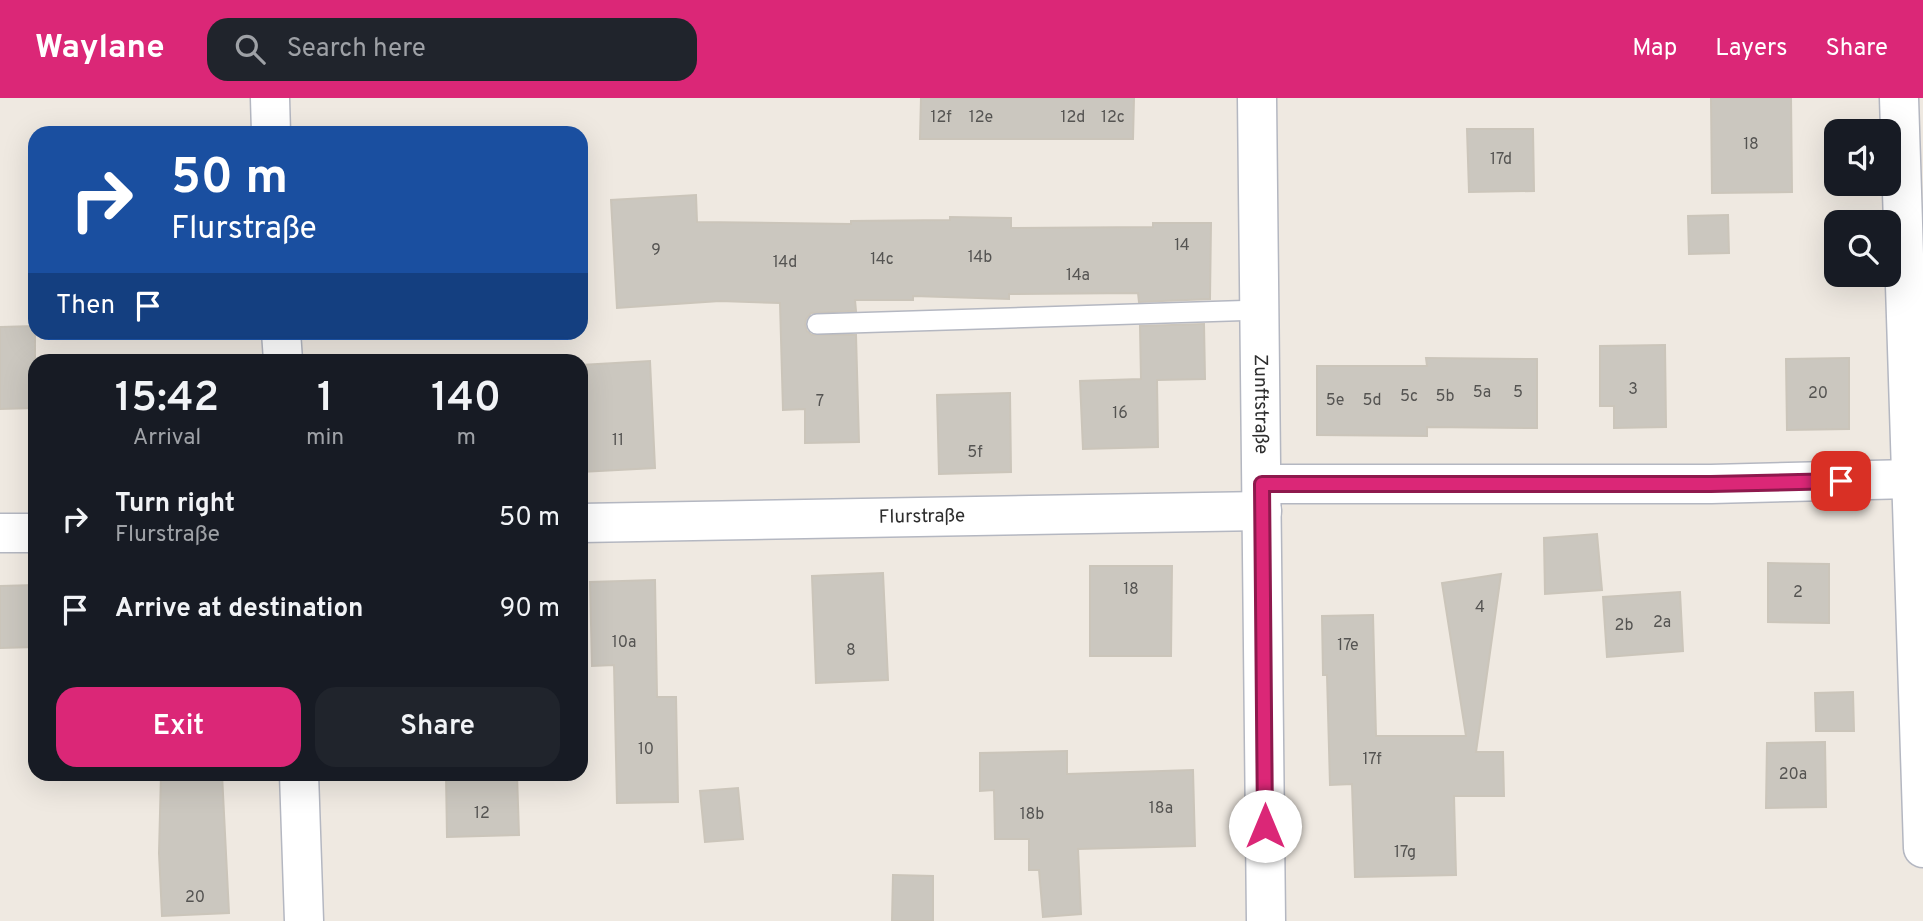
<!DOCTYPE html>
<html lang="en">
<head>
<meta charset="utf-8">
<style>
	body { margin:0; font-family:Overpass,sans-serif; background:#20242c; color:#f1f3f6; height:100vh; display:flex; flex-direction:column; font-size:26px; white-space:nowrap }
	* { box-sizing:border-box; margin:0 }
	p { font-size:23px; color:#9ea1a6 }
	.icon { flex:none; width:38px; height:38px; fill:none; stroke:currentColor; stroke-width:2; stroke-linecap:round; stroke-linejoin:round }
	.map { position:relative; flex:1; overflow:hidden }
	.side { position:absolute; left:28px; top:256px; width:560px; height:427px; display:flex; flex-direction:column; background:#171b24; border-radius:21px; box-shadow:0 7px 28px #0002 }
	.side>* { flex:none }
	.guide { position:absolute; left:28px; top:28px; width:560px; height:214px; border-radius:21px; box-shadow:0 7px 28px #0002; background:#1a4fa0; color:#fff; overflow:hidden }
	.tools { position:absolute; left:1824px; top:21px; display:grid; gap:14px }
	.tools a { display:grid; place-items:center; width:77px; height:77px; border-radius:14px; background:#171b24; box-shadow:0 7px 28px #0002; font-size:35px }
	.pin { position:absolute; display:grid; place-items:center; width:60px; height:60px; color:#fff; margin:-30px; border-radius:14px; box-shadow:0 4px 10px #0006 }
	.me { position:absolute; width:77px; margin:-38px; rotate:0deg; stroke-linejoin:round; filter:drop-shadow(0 0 5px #0008) }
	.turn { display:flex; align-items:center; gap:24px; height:147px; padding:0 28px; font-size:32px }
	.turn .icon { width:91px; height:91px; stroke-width:2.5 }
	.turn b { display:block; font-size:49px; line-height:60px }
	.then { display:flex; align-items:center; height:66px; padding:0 28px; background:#0003; gap:14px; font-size:26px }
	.eta { display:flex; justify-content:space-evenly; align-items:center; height:119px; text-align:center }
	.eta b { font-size:42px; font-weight:600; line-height:49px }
	.action { display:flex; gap:14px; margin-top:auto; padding:14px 28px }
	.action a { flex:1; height:80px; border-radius:21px; background:#db2777; color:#fff; font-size:28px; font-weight:600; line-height:80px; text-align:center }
	.action a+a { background:#20242c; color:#f1f3f6 }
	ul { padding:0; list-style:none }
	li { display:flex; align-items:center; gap:21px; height:91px; padding:0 28px }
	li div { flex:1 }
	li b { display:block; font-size:26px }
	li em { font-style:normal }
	header { display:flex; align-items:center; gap:42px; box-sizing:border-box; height:98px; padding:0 35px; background:#db2777; color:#fff }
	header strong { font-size:33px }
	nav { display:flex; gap:38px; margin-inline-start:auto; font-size:24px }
	.search { width:490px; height:63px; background:#20242c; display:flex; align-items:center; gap:18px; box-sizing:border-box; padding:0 24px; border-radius:21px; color:#9ea1a6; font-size:26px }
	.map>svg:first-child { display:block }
	.building { fill:#cbc7bf; stroke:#cbc5ba; stroke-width:2 }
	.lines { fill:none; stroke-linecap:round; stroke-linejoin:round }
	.service-casing { stroke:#b4b7c1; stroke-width:22 }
	.minor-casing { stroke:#b4b7c1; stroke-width:41 }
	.service { stroke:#fff; stroke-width:19 }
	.minor { stroke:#fff; stroke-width:38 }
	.route-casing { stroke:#8e194d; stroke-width:18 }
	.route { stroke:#db2777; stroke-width:12 }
	.labels { text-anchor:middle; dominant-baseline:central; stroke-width:7; stroke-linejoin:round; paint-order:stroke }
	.number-label { font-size:16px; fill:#555452 }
	.street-label { font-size:19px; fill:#2e2e2e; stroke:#fff }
</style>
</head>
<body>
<header>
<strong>Waylane</strong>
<div class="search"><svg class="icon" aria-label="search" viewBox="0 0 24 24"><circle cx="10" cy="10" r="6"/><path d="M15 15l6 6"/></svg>Search here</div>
<nav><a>Map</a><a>Layers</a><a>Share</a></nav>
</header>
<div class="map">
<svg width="1923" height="823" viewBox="0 0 1923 823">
	<rect width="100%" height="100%" fill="#efe9e1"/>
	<path class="building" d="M921 0H1134L1133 41H920Z
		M1711 0H1791L1792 94 1712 95Z
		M1467 31H1533L1534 93 1469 94Z
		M696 97 697 124 851 126V123L950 122V119L1011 120V130L1153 129V125H1211L1210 201 1139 204 1138 195 1009 196V201L913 198V202H855L856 213 811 215 806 221 805 227 807 233 812 237H856L859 344 805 345V311L783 312 780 205 720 203 617 210 611 102Z
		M1728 117 1729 155 1689 156 1688 118Z
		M1204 226 1205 281 1157 282 1158 349 1083 351 1080 283 1141 281 1140 228Z
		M35 228V310L0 311V229Z
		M1665 247 1666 329 1614 330V308H1600V248Z
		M1426 260 1537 261V330L1427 329V338L1317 337V268H1427Z
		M1849 260V331L1787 332 1786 261Z
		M650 263 655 370 581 374V267Z
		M1010 295 1011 374 939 376 937 297Z
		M1597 436 1602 492 1545 496 1544 440Z
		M1768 465 1829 466V525L1768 524Z
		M1090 468H1172L1171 558H1090Z
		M883 475 888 582 816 585 812 478Z
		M1501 476 1476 654H1503L1504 698H1454L1456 777 1355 779 1352 686 1330 687 1327 577H1323L1322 518 1373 517 1376 638H1466L1442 485Z
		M655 482 657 599H676L678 704 617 705 614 567 592 568 590 484Z
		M35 487V549L0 550V488Z
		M1680 494 1683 553 1607 559 1603 499Z
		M1853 594 1854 633H1816L1815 595Z
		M1825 644 1826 709 1766 710 1767 645Z
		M1067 653V676L1193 672 1195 748 1078 751 1081 816 1043 819 1039 772H1029V741H995L994 692 980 693V655Z
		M161 676H222L229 815 162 818 159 755Z
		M471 676H517L519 737 447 739 446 677Z
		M738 690 743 741 705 744 700 693Z
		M893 777 933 778V823H892Z"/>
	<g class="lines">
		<g class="service-casing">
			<path id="service" d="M817 226 1260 212"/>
		</g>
		<g class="minor-casing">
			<g id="minor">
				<path d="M270 0 271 35"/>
				<path id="s1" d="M1257 0 1266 823"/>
				<path d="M1899 0 1923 750"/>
				<path d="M281 234 283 262"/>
				<path d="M1262 386H1711L1911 381"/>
				<path id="s2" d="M581 425 1262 413"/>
				<path d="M0 435H35"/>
				<path d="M299 676 304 823"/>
			</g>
		</g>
		<use href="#service" class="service"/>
		<use href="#minor" class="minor"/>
	</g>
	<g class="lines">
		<g class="route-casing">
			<path id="route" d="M1265 728 1262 386H1711L1841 383"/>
		</g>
		<use href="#route" class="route"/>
	</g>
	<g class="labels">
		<g class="number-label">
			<text x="941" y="20">12f</text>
			<text x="981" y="20">12e</text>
			<text x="1073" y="20">12d</text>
			<text x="1113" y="20">12c</text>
			<text x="1751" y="47">18</text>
			<text x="1501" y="62">17d</text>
			<text x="1182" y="148">14</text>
			<text x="656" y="153">9</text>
			<text x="980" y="160">14b</text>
			<text x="882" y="162">14c</text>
			<text x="785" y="165">14d</text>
			<text x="1078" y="178">14a</text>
			<text x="1633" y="292">3</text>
			<text x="1482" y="295">5a</text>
			<text x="1518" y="295">5</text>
			<text x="1818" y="296">20</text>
			<text x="1409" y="299">5c</text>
			<text x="1445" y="299">5b</text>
			<text x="1335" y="303">5e</text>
			<text x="1372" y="303">5d</text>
			<text x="820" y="304">7</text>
			<text x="1120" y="316">16</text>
			<text x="618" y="343">11</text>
			<text x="975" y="355">5f</text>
			<text x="1131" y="492">18</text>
			<text x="1798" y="495">2</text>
			<text x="1480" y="510">4</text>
			<text x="1662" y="525">2a</text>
			<text x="1624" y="528">2b</text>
			<text x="624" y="545">10a</text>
			<text x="1348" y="548">17e</text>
			<text x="851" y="553">8</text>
			<text x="646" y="652">10</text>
			<text x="1372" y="662">17f</text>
			<text x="1793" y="677">20a</text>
			<text x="1161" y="711">18a</text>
			<text x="482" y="716">12</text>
			<text x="1032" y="717">18b</text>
			<text x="1405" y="755">17g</text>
			<text x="195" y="800">20</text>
		</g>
		<g class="street-label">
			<text stroke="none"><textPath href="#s1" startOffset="306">Zunftstraße</textPath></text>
			<text stroke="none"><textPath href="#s2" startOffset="341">Flurstraße</textPath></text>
		</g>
	</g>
</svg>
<div class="tools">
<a><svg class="icon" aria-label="sound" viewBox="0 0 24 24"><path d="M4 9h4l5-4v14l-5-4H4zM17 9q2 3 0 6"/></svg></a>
<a><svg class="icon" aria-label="search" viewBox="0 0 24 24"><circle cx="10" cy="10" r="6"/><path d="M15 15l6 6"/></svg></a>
</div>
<div class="pin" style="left:1841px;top:383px;background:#d93025"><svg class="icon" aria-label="arrive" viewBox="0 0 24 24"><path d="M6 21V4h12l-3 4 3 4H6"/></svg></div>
<svg class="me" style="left:1265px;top:728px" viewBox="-20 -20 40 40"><circle r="19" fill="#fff"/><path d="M0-13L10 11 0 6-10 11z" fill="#db2777"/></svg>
<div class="guide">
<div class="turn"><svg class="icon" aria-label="right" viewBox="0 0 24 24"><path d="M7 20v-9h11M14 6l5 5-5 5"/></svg><div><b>50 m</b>Flurstraße</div></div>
<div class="then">Then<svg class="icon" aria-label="arrive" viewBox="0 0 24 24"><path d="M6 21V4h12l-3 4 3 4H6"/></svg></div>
</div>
<section class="side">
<div class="eta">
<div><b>15:42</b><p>Arrival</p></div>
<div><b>1</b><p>min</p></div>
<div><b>140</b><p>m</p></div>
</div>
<ul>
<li><svg class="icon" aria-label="right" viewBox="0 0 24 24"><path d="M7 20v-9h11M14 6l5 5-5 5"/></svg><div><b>Turn right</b><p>Flurstraße</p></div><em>50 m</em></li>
<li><svg class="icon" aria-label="arrive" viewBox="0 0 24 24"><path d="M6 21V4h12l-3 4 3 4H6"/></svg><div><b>Arrive at destination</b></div><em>90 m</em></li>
</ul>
<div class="action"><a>Exit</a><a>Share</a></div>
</section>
</div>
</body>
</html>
